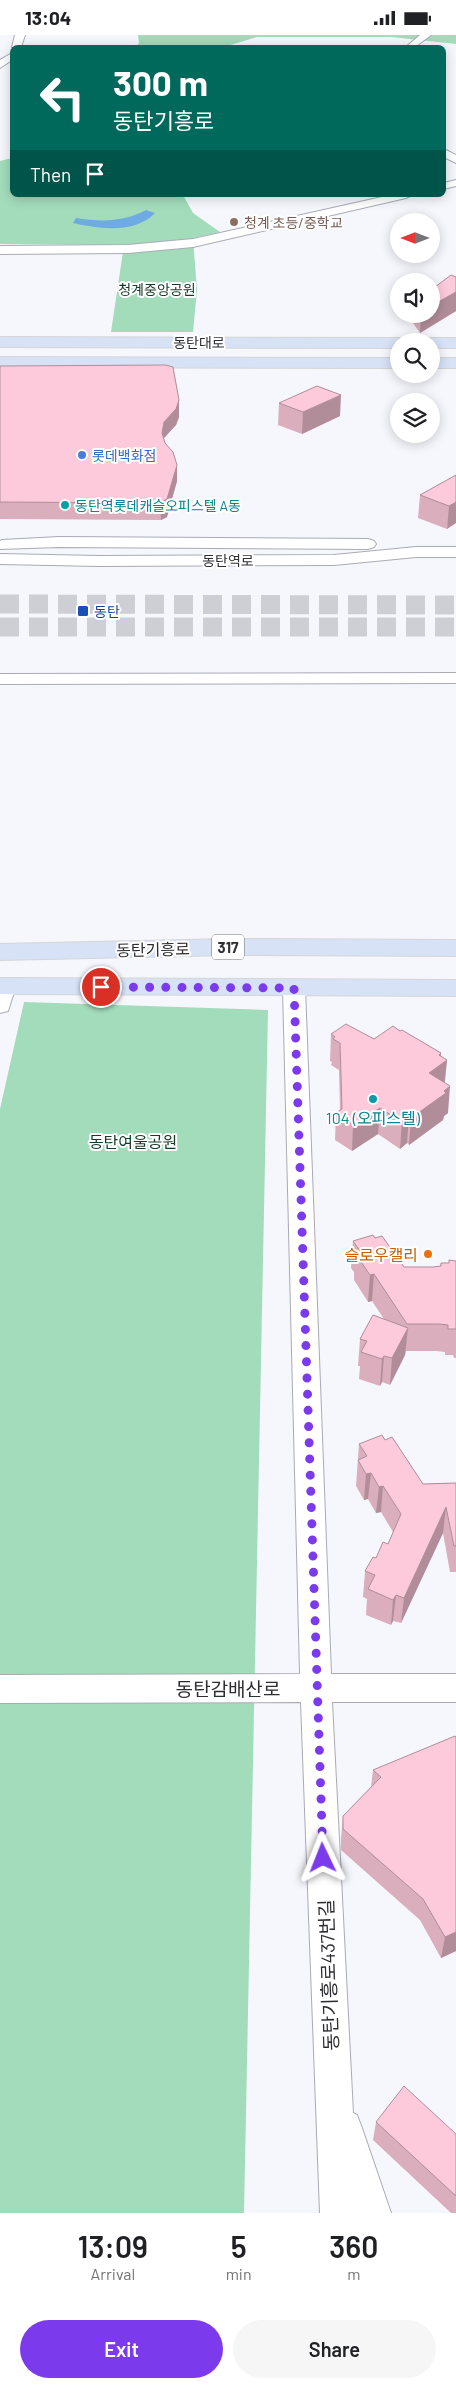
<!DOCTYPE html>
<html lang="en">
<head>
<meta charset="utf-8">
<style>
	body { margin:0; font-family:Barlow,"Noto Sans KR",sans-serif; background:#f6f6f6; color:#202124; height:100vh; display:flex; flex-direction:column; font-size:19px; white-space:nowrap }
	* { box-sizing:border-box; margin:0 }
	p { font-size:16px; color:#757577 }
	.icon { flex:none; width:28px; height:28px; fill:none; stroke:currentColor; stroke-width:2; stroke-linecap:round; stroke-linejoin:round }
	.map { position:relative; height:2178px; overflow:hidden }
	.panel { display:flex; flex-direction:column; background:#fff; flex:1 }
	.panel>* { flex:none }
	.guide { position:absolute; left:10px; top:10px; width:436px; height:152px; border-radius:8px; box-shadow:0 2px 12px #0003; background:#00695c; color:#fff; overflow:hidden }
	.needle { width:32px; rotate:270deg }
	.tools { position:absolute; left:390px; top:178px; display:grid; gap:10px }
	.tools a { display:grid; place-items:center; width:50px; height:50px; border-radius:50%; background:#fff; box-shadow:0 2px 12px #0003; font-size:25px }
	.pin { position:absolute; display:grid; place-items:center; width:42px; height:42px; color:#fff; margin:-21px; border:2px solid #fff; border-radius:50%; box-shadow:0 1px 5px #0007 }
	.me { position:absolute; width:55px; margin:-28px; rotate:358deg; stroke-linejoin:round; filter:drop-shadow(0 0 4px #0008) }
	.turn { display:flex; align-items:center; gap:18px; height:105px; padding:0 20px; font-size:22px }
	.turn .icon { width:65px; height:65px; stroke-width:2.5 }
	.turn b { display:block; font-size:35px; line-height:42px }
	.then { display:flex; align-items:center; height:48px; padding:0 20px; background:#0003; gap:10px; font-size:19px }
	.eta { display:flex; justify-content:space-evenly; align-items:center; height:85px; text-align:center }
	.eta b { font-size:30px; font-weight:600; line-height:35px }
	.primary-button { display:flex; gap:10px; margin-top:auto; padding:10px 20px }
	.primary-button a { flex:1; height:58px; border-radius:30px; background:#7c3aed; color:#fff; font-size:20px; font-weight:600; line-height:58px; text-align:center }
	.primary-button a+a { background:#f6f6f6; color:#202124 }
	.status { display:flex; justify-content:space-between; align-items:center; height:35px; padding:0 25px; background:#fff; direction:ltr }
	.status svg { height:14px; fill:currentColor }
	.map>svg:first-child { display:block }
	.green { fill:#a2dcbb }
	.water { fill:#6dabe2 }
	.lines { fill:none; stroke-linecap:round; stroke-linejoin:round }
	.highway-tunnel { stroke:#cecfd4; stroke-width:19; stroke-dasharray:19 10; stroke-linecap:butt }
	.minor-casing { stroke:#a9aab5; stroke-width:2 }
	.major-casing { stroke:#d5d5d6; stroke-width:2 }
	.minor { fill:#fff; fill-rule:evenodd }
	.major { fill:#d7e2f7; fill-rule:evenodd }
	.wall { fill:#daaebc }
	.shaded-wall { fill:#b18d99 }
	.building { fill:#fdcadb; stroke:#b18d99 }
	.route { stroke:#7c3aed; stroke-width:9; stroke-dasharray:0 16.2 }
	.education-dot { fill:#8d6e63; stroke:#fff; stroke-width:2 }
	.shop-dot { fill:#3f7fe0; stroke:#fff; stroke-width:2 }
	.culture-dot { fill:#0f9aa8; stroke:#fff; stroke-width:2 }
	.transit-dot { fill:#1a4fb4; stroke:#fff; stroke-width:2 }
	.food-dot { fill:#e8710a; stroke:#fff; stroke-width:2 }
	.labels { text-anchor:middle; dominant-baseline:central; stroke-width:4; stroke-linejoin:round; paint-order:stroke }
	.far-education-label { font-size:14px; fill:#785e54; stroke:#fff; text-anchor:start }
	.far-park-label { font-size:14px; fill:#153a28; stroke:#fff }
	.far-street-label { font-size:14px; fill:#2e2e32; stroke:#fff }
	.far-shop-label { font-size:14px; fill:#366cbe; stroke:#fff; text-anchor:start }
	.far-culture-label { font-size:14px; fill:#0d838f; stroke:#fff; text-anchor:start }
	.far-transit-label { font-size:14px; fill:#164399; stroke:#fff; text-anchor:start }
	.shield { fill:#fff; stroke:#6d6d70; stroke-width:1 }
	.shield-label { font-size:15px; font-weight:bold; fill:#2e2e32 }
	.street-label { font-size:16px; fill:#2e2e32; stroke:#fff }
	.culture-label { font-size:16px; fill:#0d838f; stroke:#fff }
	.park-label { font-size:16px; fill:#153a28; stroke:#fff }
	.food-label { font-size:16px; fill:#c56008; stroke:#fff; text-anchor:end }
	.near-street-label { font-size:19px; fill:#2e2e32; stroke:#fff }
</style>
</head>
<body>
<div class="status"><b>13:04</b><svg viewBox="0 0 49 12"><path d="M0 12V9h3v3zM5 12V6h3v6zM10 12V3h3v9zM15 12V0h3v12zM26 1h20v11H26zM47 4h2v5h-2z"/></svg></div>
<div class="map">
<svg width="456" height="2178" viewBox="0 0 456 2178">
	<rect width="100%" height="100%" fill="#f6f7fd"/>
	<path class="green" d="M138 0H456V9L391 2H257L224 12H136L139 8Z
		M12 123V160H183L193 178 220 197 193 203 197 255 193 297H111L124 210 0 209V126Z
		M24 967 268 975 244 2178H0V1074Z"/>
	<path class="water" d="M146 175 155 178C135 199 99 194 73 188L76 183C101 187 124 187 146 175Z"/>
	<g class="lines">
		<path class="highway-tunnel" d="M0 569 456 570
			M0 592H456"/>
		<g class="minor-casing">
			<path id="minor" d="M15 0H25L21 12H12Z
				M420 0H431L415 12H406Z
				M12 18V25L0 33V25Z
				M444 114 456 120V128L444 122Z
				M456 145V151L444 154V148Z
				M391 160H412L406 163 193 212 128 218 0 219V211L128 210 193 204Z
				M59 502 368 504 374 506 376 509 374 512 368 514 59 512 0 514V506L2 505Z
				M416 512H456V522H416L334 530 99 531 0 529V519L99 521 334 520Z
				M456 638V648L0 649V639Z
				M5 944 13 946 16 951 8 976 0 978V945Z
				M294 946 302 948 305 953 331 1639H456V1667H332L353 2078 357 2080 362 2093 391 2178H320L301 1667 0 1668V1640L300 1639 283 953 286 948Z"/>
		</g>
		<g class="major-casing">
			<path id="major" d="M0 302 399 303 406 306H399V313L0 312Z
				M431 303H456V313H431V306H424Z
				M0 322 399 323V333L0 332Z
				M431 323H456V333H431Z
				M231 904 456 905V921L231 920 0 925V909Z
				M0 943 456 945V961L0 959Z"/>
		</g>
		<use href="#minor" class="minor"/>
		<use href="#major" class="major"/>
	</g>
	<path class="wall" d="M456 242V276L420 298 413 288 414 279H431Z
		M0 331 179 365V382L176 390 164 403V405L177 430V446L167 482 161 485 0 484Z
		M279 368 340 381 302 399 278 390Z
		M456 440 447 494 418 483 420 460Z
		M400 996 441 1018V1021L447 1025 445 1048 448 1078 444 1081 443 1085 409 1110 407 1108 400 1114 378 1099 352 1116 335 1105 336 1078 340 1075 339 1035 331 1030 332 1027 330 1026 331 999 374 1004Z
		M375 1203 404 1232H433L440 1231 441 1228H449V1225L456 1226V1323H454L453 1320H445V1317L436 1316H406L405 1320 390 1350 382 1347 380 1351 359 1344 360 1331H358L360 1304 384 1284 372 1266 368 1267 354 1245V1237L351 1233 353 1206Z
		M385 1405 423 1449 456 1448V1447V1537H450L443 1498 401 1588 393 1586 391 1590 366 1580 367 1564 363 1562 365 1536 388 1509 393 1497 381 1477 376 1478 368 1464 364 1465 356 1451 359 1409Z
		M456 1702V1916L441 1923 420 1885 341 1815V1803L343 1781 371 1752 373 1735Z
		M376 2087 456 2099V2178H451L373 2105Z"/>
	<path class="shaded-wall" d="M456 257V276L420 298 421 279H431V271Z
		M341 360 340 381 302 399 303 377Z
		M179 365V382L176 390 164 403 162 415V398L164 387Z
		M177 430V446L167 482 161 485 160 468Z
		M456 467V488L447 494 449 471Z
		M441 1018 440 1030 447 1025 444 1051 429 1038 439 1020Z
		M450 1051 448 1078 444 1081 443 1085 409 1110 411 1083Z
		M380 1073 378 1099 352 1116 353 1090Z
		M409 1082 407 1108 400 1114 402 1087Z
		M374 1239 372 1266 368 1267 370 1240Z
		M408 1293 405 1320 390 1350 392 1323Z
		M384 1321 382 1347 380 1351 382 1324Z
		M371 1438 368 1464 364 1465 366 1439Z
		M383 1451 381 1477 376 1478 379 1452Z
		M446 1472 443 1498 401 1588 404 1563Z
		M396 1560 393 1586 391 1590 393 1565Z
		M456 1897V1916L441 1923 445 1902Z"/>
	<path class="building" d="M451 240 456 242V257L431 271V255Z
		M166 330 173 332 179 365 176 374 164 387 162 398 165 408 173 417 177 430 167 464 160 468 0 467V331Z
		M317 351 341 360 303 377 279 368Z
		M456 440V467L449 471 420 460Z
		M346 989 374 1004 393 991 400 996 402 995 441 1018 439 1020 447 1025 429 1038 450 1051 444 1056 446 1058 411 1083 409 1082 402 1087 380 1073 353 1090 336 1078 342 1074 340 1008 333 1004 335 1002 331 999Z
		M373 1200 375 1203 382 1201 404 1232H433L441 1231V1228H449V1225L456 1226V1294H448V1290L439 1289H407L374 1239 370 1240 355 1218 360 1216 353 1206Z
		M373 1280 408 1293 392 1323 384 1321 382 1324 361 1317 367 1306 360 1304Z
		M382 1400 385 1405 392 1402 423 1449 456 1448V1511H454L446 1472 404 1563 396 1560 393 1565 368 1554 375 1540 365 1536 373 1522 376 1523 383 1507 388 1509 401 1479 383 1451 379 1452 371 1438 366 1439 358 1425 367 1421 359 1409Z
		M455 1701 456 1702V1897L445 1902 423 1864 343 1794V1781L381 1742 373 1735Z
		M404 2051 456 2099V2161L376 2087Z"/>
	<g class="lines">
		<path class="route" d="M101 952 294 953 323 1823"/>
	</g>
	<circle class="education-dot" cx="234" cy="187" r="5"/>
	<circle class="shop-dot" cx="82" cy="420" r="5"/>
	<g class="culture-dot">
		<circle cx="65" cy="470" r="5"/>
		<circle cx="373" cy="1064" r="5"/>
	</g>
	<rect class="transit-dot" x="77" y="570" width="12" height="12" rx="2.5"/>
	<circle class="food-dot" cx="428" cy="1219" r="5"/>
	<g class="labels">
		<g class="far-education-label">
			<text x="244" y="187">청계 초등/중학교</text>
		</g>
		<g class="far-park-label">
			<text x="157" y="254">청계중앙공원</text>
		</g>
		<g class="far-street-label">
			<text x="199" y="307">동탄대로</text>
			<text x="228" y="525">동탄역로</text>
		</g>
		<g class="far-shop-label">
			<text x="92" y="420">롯데백화점</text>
		</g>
		<g class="far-culture-label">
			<text x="75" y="470">동탄역롯데캐슬오피스텔 A동</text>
		</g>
		<g class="far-transit-label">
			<text x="94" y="576">동탄</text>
		</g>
		<rect class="shield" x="212" y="899.5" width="32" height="25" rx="4"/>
		<g class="shield-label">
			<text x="228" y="912">317</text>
		</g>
		<g class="street-label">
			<text transform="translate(153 914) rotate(-1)">동탄기흥로</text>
		</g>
		<g class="culture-label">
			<text x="373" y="1082">104 (오피스텔)</text>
		</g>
		<g class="park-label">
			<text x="133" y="1106">동탄여울공원</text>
		</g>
		<g class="food-label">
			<text x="418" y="1219">슬로우캘리</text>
		</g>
		<g class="near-street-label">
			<text x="228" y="1653">동탄감배산로</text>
			<text transform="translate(328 1940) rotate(-92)">동탄기흥로437번길</text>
		</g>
	</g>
</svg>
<div class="tools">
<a><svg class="needle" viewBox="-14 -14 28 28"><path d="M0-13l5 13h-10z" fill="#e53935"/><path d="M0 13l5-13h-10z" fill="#757577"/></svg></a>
<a><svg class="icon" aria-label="sound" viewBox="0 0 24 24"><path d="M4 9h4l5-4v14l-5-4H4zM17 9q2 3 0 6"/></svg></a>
<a><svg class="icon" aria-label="search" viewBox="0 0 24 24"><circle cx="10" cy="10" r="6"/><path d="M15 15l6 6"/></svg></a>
<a><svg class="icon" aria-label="layers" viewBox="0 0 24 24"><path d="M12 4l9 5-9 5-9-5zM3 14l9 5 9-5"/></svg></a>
</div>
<div class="pin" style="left:101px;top:952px;background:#d93025"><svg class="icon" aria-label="arrive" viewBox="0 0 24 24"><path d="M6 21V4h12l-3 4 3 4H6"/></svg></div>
<svg class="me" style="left:323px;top:1823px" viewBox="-20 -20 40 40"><path d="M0-17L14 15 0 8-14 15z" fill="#7c3aed" stroke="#fff" stroke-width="4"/></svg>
<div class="guide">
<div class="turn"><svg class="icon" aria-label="left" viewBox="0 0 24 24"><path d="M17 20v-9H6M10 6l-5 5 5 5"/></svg><div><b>300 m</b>동탄기흥로</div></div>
<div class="then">Then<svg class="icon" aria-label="arrive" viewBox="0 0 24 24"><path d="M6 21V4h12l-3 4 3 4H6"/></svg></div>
</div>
</div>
<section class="panel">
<div class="eta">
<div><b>13:09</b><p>Arrival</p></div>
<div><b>5</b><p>min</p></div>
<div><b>360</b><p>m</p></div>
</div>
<div class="primary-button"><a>Exit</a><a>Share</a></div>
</section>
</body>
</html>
